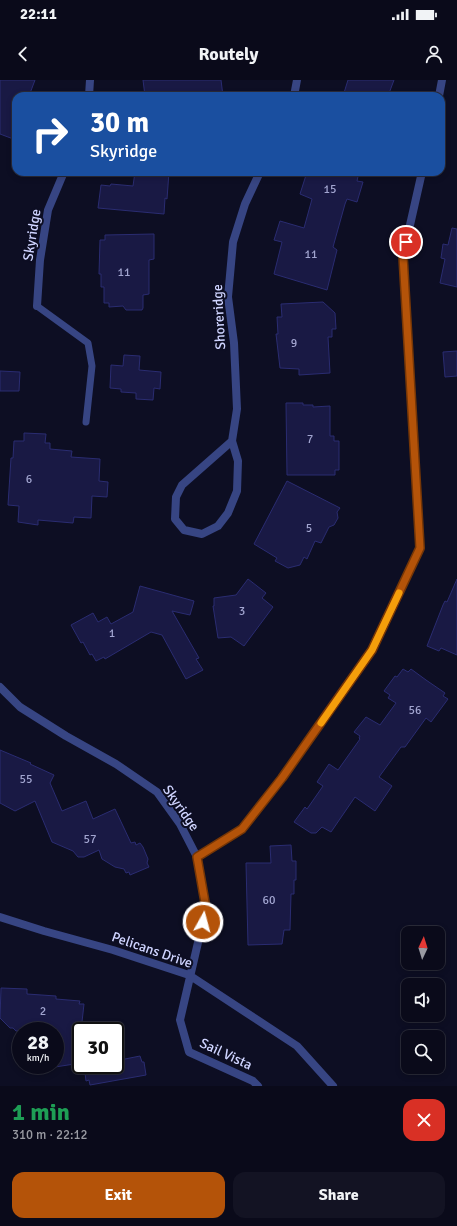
<!DOCTYPE html>
<html lang="en">
<head>
<meta charset="utf-8">
<style>
	body { margin:0; font-family:Signika,sans-serif; background:#131323; color:#f1f3f6; height:100vh; display:flex; flex-direction:column; font-size:15px; white-space:nowrap }
	* { box-sizing:border-box; margin:0 }
	p { font-size:13px; color:#999aa2 }
	.icon { flex:none; width:22px; height:22px; fill:none; stroke:currentColor; stroke-width:2; stroke-linecap:round; stroke-linejoin:round }
	.map { position:relative; height:1006px; overflow:hidden }
	.panel { display:flex; flex-direction:column; background:#0a0a1a; flex:1 }
	.panel>* { flex:none }
	.top-card { position:absolute; left:12px; top:12px; width:433px; height:84px; border-radius:12px; box-shadow:0 2px 6px #0003,0 0 0 1px #2a2b39; background:#1a4fa0; color:#fff; overflow:hidden }
	.needle { width:26px; rotate:4deg }
	.controls { position:absolute; left:401px; top:846px; display:grid; gap:8px }
	.controls a { display:grid; place-items:center; width:44px; height:44px; border-radius:8px; background:#0a0a1a; box-shadow:0 2px 6px #0003,0 0 0 1px #2a2b39; font-size:20px }
	.speed { position:absolute; left:12px; top:942px; display:flex; gap:8px; font-size:20px; font-weight:700; text-align:center }
	.speed>* { display:grid; place-content:center; width:52px; height:52px; border-radius:50%; background:#0a0a1a; box-shadow:0 2px 6px #0003,0 0 0 1px #2a2b39; line-height:1 }
	.speed small { font-size:10px; font-weight:400 }
	.speed .limit { border:2px solid #111; border-radius:6px; background:#fff; color:#111 }
	.pin { position:absolute; display:grid; place-items:center; width:34px; height:34px; color:#fff; margin:-17px; border:2px solid #fff; border-radius:50%; box-shadow:0 1px 4px #0007 }
	.me { position:absolute; width:44px; margin:-22px; rotate:7deg; stroke-linejoin:round; filter:drop-shadow(0 0 3px #0008) }
	.turn { display:flex; align-items:center; gap:14px; height:84px; padding:0 12px; font-size:18px }
	.turn .icon { width:52px; height:52px; stroke-width:2.5 }
	.turn b { display:block; font-size:28px; line-height:34px }
	.round { display:grid; place-items:center; flex:none; width:42px; height:42px; border-radius:12px; background:#131323 }
	.overview { display:flex; align-items:center; justify-content:space-between; height:68px; padding:0 12px }
	h1 { font-size:24px; font-weight:700; line-height:30px; color:#1e9e55 }
	.cta { display:flex; gap:8px; margin-top:auto; padding:8px 12px }
	.cta a { flex:1; height:46px; border-radius:12px; background:#b45309; color:#fff; font-size:16px; font-weight:700; line-height:46px; text-align:center }
	.cta a+a { background:#131323; color:#f1f3f6 }
	.status { display:flex; justify-content:space-between; align-items:center; height:28px; padding:0 20px; background:#0a0a1a; direction:ltr }
	.status svg { height:11px; fill:currentColor }
	header { display:flex; justify-content:space-between; align-items:center; height:52px; padding:0 12px; background:#0a0a1a; font-size:18px; font-weight:700 }
	.map>svg:first-child { display:block }
	.building { fill:#191944; stroke:#2a2c71 }
	.lines { fill:none; stroke-linecap:round; stroke-linejoin:round }
	.service { stroke:#374583; stroke-width:7 }
	.minor { stroke:#374583; stroke-width:8 }
	.route-casing { stroke:#753606; stroke-width:10 }
	.route { stroke:#b45309; stroke-width:7 }
	.slow { stroke:#f59e0b; stroke-width:7 }
	.labels { text-anchor:middle; dominant-baseline:central; stroke-width:4; stroke-linejoin:round; paint-order:stroke }
	.number-label { font-size:12px; fill:#a2a5d0 }
	.street-label { font-size:14px; fill:#cfd4ff; stroke:#0d0e23 }
</style>
</head>
<body>
<div class="status"><b>22:11</b><svg viewBox="0 0 49 12"><path d="M0 12V9h3v3zM5 12V6h3v6zM10 12V3h3v9zM15 12V0h3v12zM26 1h20v11H26zM47 4h2v5h-2z"/></svg></div>
<header><svg class="icon" aria-label="back" viewBox="0 0 24 24"><path d="M15 5l-7 7 7 7"/></svg>Routely<svg class="icon" aria-label="person" viewBox="0 0 24 24"><circle cx="12" cy="8" r="4"/><path d="M4 21q1-7 8-7t8 7"/></svg></header>
<div class="map">
<svg width="457" height="1006" viewBox="0 0 457 1006">
	<rect width="100%" height="100%" fill="#0d0e23"/>
	<path class="building" d="M0 0H35L29 16H16V60L0 54Z
		M143 0H221L223 16H145Z
		M348 0H394L388 16H343Z
		M135 92H169L167 119 165 118 164 134 98 128 101 105 110 106 111 104 133 106Z
		M307 92H359L357 101 363 102 357 122 347 119 345 124 333 167 337 170 327 210 274 194 282 162 274 160 280 141 304 148 312 119 300 114Z
		M452 148 457 149V207L440 203 445 179 441 178 443 164 448 165Z
		M154 154V179L149 180V214L143 215V228L142 230H126L123 226 109 227V223H104V207H101V194H99L100 160H105V155Z
		M323 222 335 233 336 249H332V257H328L330 293 299 295V289L280 288 276 254H278L277 237H282L281 224Z
		M457 271V296L445 297 443 272Z
		M124 275 140 276 139 290 161 292 160 309 154 308 153 320 136 319V313L121 312V309L110 308 111 285 123 286Z
		M0 291 20 292 19 311H0Z
		M286 323H303V325H313V327L330 326V356H334V361H339V390H335V395H287Z
		M24 353 46 354 45 363H50V369L72 371 71 377 100 379 99 401 108 402 107 417 92 416 91 438 74 437 73 443 38 440V445L18 442 19 426 8 425 11 378H13L14 361H24Z
		M287 401 340 428 337 432 338 438 334 445 329 447 321 463 315 461 307 479 304 477 300 485 288 488 275 481 277 478 254 464Z
		M248 499 266 513 262 518 273 527 244 566 231 557 218 558 213 526H214V518L236 515Z
		M457 499V575L441 568 439 571 427 566 443 525 445 521 447 522Z
		M140 506 194 521 190 535 172 531 199 578 196 579 203 590 186 599 162 555 151 552 105 579 104 577 96 581 92 574 90 575 83 562 81 563 71 545 93 533 98 542 107 537 111 544 133 532Z
		M403 589 408 592 411 589 426 600 445 613 443 616 448 619 431 642 426 638 405 667H401L379 697 392 706 375 731 355 717 331 752 322 747 316 753H311L294 742 305 727 307 729 323 706 317 702 329 684 338 690 360 659 359 658 360 656 354 652 366 637 380 645 396 623 388 618 390 615 384 611 395 596 397 597Z
		M0 670 31 683 30 684 54 695 50 703 62 731 86 721 93 739 115 729 131 763 135 762 136 765 140 763 143 767 148 779 147 783 149 787 130 795 129 792 126 793 124 789 115 787 102 779 99 770 84 777H78L73 771 52 762 35 721 15 731 0 723Z
		M291 765 292 781H296V800H294V814H291L290 850H284L282 864 248 865 246 783H271L270 766Z
		M1 908 27 909V914L56 916V919L80 921 79 924H84L81 951V983L55 987V973L58 968 55 951H16L13 948H10L0 938Z
		M140 976 142 982H144L146 995 90 1005 89 1000 86 1001 84 985H115V981Z"/>
	<g class="lines">
		<path class="service" d="M37 226 88 263 92 286 86 342"/>
		<path class="minor" d="M89 16 90 0
			M294 16 297 0
			M439 16 442 0
			M37 226 40 180 48 130 64 92
			M232 361 182 405 176 417 175 439 184 450 202 454 218 446 228 433 237 411 238 381 232 361 237 329 234 263 228 217 233 162 245 124 260 92
			M0 607 20 627 66 656 116 684 157 712 180 744 197 777 206 828 180 940 189 972 253 1001 258 1006
			M197 777 242 749 282 698 372 570 420 469 403 176 422 92
			M0 837 44 851 113 870 189 895 297 966 333 1006"/>
	</g>
	<g class="lines">
		<g class="route-casing">
			<path id="route" d="M203 842 206 828 197 777 242 749 282 698 372 570 420 468 403 176 406 162"/>
		</g>
		<use href="#route" class="route"/>
		<path class="slow" d="M321 643 372 570 399 513"/>
	</g>
	<g class="labels">
		<g class="number-label">
			<text x="330" y="109">15</text>
			<text x="311" y="174">11</text>
			<text x="124" y="192">11</text>
			<text x="294" y="263">9</text>
			<text x="310" y="359">7</text>
			<text x="29" y="399">6</text>
			<text x="309" y="448">5</text>
			<text x="242" y="531">3</text>
			<text x="112" y="553">1</text>
			<text x="415" y="630">56</text>
			<text x="26" y="699">55</text>
			<text x="90" y="759">57</text>
			<text x="269" y="820">60</text>
			<text x="43" y="931">2</text>
		</g>
		<g class="street-label">
			<text transform="translate(32 155) rotate(-81)">Skyridge</text>
			<text transform="translate(219 237) rotate(-93)">Shoreridge</text>
			<text transform="translate(181 728) rotate(55)">Skyridge</text>
			<text transform="translate(152 870) rotate(19)">Pelicans Drive</text>
			<text transform="translate(226 974) rotate(25)">Sail Vista</text>
		</g>
	</g>
</svg>
<div class="controls">
<a><svg class="needle" viewBox="-14 -14 28 28"><path d="M0-13l5 13h-10z" fill="#e53935"/><path d="M0 13l5-13h-10z" fill="#999aa2"/></svg></a>
<a><svg class="icon" aria-label="sound" viewBox="0 0 24 24"><path d="M4 9h4l5-4v14l-5-4H4zM17 9q2 3 0 6"/></svg></a>
<a><svg class="icon" aria-label="search" viewBox="0 0 24 24"><circle cx="10" cy="10" r="6"/><path d="M15 15l6 6"/></svg></a>
</div>
<div class="speed"><div>28<small>km/h</small></div><div class="limit">30</div></div>
<div class="pin" style="left:406px;top:162px;background:#d93025"><svg class="icon" aria-label="arrive" viewBox="0 0 24 24"><path d="M6 21V4h12l-3 4 3 4H6"/></svg></div>
<svg class="me" style="left:203px;top:842px" viewBox="-20 -20 40 40"><circle r="17" fill="#b45309" stroke="#fff" stroke-width="3"/><path d="M0-11L8 9 0 5-8 9z" fill="#fff"/></svg>
<div class="top-card">
<div class="turn"><svg class="icon" aria-label="right" viewBox="0 0 24 24"><path d="M7 20v-9h11M14 6l5 5-5 5"/></svg><div><b>30 m</b>Skyridge</div></div>
</div>
</div>
<section class="panel">
<div class="overview"><div><h1>1 min</h1><p>310 m · 22:12</p></div><a class="round" style="background:#d93025;color:#fff"><svg class="icon" aria-label="close" viewBox="0 0 24 24"><path d="M6 6l12 12M18 6L6 18"/></svg></a></div>
<div class="cta"><a>Exit</a><a>Share</a></div>
</section>
</body>
</html>
